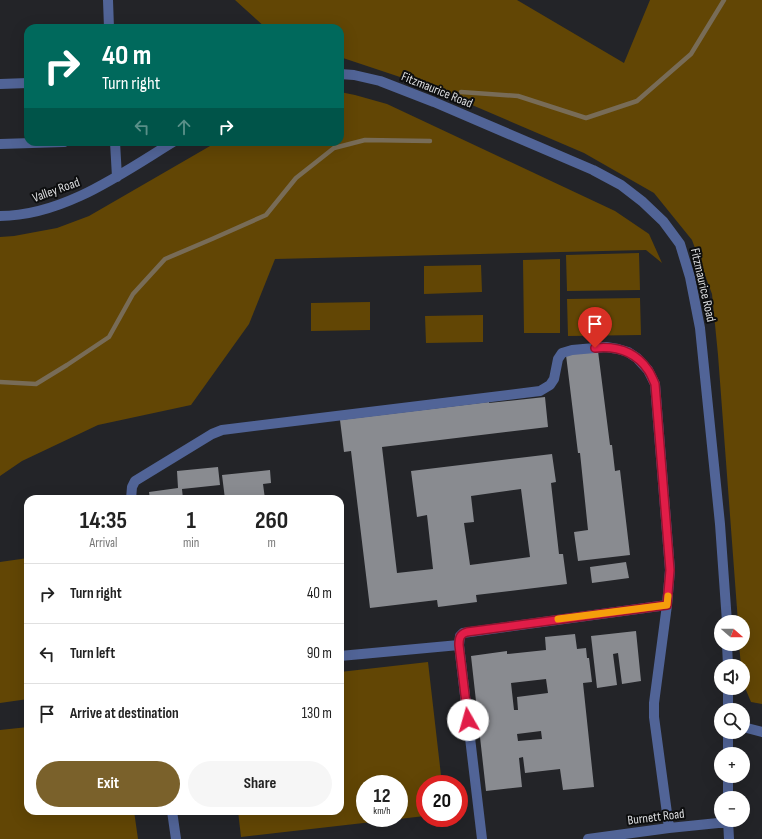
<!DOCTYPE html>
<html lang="en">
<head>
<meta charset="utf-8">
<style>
	body { margin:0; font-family:"Sofia Sans Condensed",sans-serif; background:#f6f6f6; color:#222; height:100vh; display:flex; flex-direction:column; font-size:15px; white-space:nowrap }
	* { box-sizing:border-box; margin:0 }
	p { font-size:13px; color:#767676 }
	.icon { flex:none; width:22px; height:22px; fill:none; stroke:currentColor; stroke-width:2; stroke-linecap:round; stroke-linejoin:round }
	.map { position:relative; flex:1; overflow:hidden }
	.drawer { position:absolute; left:24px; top:495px; width:320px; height:320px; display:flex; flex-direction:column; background:#fff; border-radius:12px; box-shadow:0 4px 16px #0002 }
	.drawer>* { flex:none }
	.guide { position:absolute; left:24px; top:24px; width:320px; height:122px; border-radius:12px; box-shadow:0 4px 16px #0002; background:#00695c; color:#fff; overflow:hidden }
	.needle { width:26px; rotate:110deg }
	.fabs { position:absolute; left:714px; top:615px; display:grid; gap:8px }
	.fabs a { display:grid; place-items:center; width:36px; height:36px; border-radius:50%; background:#fff; box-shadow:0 4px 16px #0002; font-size:20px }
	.speed { position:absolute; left:356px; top:775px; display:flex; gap:8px; font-size:20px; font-weight:700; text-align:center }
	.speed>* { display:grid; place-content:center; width:52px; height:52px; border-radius:50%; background:#fff; box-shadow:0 4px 16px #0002; line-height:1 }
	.speed small { font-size:10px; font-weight:400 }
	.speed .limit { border:6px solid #d22; background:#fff; color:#111 }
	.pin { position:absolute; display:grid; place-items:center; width:34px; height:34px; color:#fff; margin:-41px -17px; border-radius:50% 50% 50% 0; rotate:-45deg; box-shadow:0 0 4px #0007 }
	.pin .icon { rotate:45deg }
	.me { position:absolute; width:44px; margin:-22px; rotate:353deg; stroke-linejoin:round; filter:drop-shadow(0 0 3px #0008) }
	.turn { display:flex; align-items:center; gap:14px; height:84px; padding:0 12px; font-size:18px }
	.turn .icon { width:52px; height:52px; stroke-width:2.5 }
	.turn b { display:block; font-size:28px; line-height:34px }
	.lanes { display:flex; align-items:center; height:38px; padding:0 12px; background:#0003; justify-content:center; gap:20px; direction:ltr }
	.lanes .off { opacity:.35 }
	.eta { display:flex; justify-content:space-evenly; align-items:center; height:68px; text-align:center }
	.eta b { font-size:24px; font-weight:700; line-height:28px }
	.action { display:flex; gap:8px; margin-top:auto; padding:8px 12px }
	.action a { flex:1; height:46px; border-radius:24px; background:#7a612b; color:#fff; font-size:16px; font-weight:700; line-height:46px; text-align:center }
	.action a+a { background:#f6f6f6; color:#222 }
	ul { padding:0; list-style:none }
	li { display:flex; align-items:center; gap:12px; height:60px; padding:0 12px; border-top:1px solid #e0e0e0 }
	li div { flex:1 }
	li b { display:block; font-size:15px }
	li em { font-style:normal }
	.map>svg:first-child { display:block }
	.green { fill:#624605; fill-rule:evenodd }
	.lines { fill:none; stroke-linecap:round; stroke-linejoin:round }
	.stream { stroke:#786c57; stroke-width:4.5 }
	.building { fill:#898b90; fill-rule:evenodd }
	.minor { stroke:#516497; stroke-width:10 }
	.route-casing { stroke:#92132f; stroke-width:10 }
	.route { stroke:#e11d48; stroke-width:7 }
	.slow { stroke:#f59e0b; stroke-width:7 }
	.labels { text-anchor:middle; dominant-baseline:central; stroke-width:4; stroke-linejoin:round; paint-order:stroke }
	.street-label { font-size:13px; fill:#dcdddf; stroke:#0d0e0f }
</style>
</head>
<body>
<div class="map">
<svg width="762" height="839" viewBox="0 0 762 839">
	<rect width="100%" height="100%" fill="#232428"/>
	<path class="green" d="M235 0H517L624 63 650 0H762V704L751 702 743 683V666H741L739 644H743V622H738L718 355 712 294 692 240 654 193 584 153 430 87 340 57V28H266Z
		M340 92 355 95 387 104 615 211 649 234 662 263 646 250 275 259 249 324 191 405 98 425 22 461 0 476V237L14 236 57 228 89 216 217 142H340Z
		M639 253 640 290 567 291 566 255Z
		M560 259V333H524L523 260Z
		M481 265 482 292 424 294V266Z
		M640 298 641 335 568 336 567 299Z
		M370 302V330L311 331V303Z
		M483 315V342L426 343 425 316Z
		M28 558V699L0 703V562Z
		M428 662 442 784H425V816L241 837 238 811H340V672ZM365 784H399V818H365Z
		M28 727V811H134L138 839H0V730Z"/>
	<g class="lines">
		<path class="stream" d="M461 92 518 96 586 118 637 101 691 54 724 0
			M0 382 36 384 67 365 109 337 133 294 165 259 212 239 266 215 296 178 334 148 365 140 430 141"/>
	</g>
	<path class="building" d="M598 351 610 445H612L615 471 620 470 630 555 578 561 574 532 588 530 580 453H578L566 355Z
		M545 397 548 427 382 447 397 573 433 569 427 515 417 517 411 471 552 454 556 482 551 483 559 554H563L567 584 476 595 477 602 438 607 437 600 370 608 351 451 344 452 340 420 489 402V403ZM521 489 530 557 470 565 464 523 474 522 471 496Z
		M218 467 220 485 182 489 183 499H150L149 492 178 488 177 471Z
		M270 470 271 483 263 484 265 499H225L222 475Z
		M320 495V499H296V498Z
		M626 562 629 578 592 583 590 567Z
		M636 631 641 681 622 684 618 653 613 654 617 685 597 688 591 636Z
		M575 634 577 649 586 648 587 658H589L592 682 583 683 594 787 563 790 560 769 525 773 523 757 519 758 522 787 486 791 471 656 507 651V654L546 650 545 637ZM546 679 548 693 517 697 518 710H514L511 683ZM541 731 542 739 518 741 517 734Z"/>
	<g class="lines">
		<path class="minor" d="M108 0 109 28
			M340 74 354 75 380 81 434 102 593 170 621 185 643 202 663 221 680 244 690 277 700 328 720 524 727 622
			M0 84 28 83
			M115 142 117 177
			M0 144 64 142
			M0 216C63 216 121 174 173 142
			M131 499 132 487 135 481 212 434 222 430 540 391 550 385 554 379 558 359 562 353 572 350 606 347 618 349 628 352 637 358 648 370 655 384 670 570 667 605 654 703V717L669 828
			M727 644 728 666
			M340 656 459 645
			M728 688V710
			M743 727 762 732
			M728 732V754
			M728 776V798
			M172 811 176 839
			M728 820 729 839
			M482 839 459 645 460 636 463 633 667 605
			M588 839 669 828 728 822"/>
	</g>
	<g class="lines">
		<g class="route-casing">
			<path id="route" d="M468 720 459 645C459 638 460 634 467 632L667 605 670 570 655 384C653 380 651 374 648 370 635 351 616 346 595 348"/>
		</g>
		<use href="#route" class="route"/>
		<path class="slow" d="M558 619 667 605 668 596"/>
	</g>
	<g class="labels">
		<g class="street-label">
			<text transform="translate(437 90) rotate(22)">Fitzmaurice Road</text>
			<text transform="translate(56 190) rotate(-20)">Valley Road</text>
			<text transform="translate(703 285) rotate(77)">Fitzmaurice Road</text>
			<text transform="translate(656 817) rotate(-7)">Burnett Road</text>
		</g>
	</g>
</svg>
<div class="fabs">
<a><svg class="needle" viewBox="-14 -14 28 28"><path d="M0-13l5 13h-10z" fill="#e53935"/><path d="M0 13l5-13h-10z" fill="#767676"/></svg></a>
<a><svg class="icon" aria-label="sound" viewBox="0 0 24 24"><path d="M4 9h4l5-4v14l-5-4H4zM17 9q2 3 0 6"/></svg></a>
<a><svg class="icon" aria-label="search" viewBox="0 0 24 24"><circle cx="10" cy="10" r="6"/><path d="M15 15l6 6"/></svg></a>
<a>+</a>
<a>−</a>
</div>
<div class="speed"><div>12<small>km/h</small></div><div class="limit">20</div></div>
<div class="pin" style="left:595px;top:348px;background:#d93025"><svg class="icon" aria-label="arrive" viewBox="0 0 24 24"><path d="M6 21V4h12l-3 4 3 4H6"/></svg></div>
<svg class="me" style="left:468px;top:720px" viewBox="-20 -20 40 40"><circle r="19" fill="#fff"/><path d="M0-13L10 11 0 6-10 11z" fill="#e11d48"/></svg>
<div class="guide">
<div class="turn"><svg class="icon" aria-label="right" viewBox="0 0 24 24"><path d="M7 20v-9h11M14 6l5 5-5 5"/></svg><div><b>40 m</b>Turn right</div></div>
<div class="lanes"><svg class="icon off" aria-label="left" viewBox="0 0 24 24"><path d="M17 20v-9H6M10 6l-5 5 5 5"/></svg><svg class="icon off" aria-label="ahead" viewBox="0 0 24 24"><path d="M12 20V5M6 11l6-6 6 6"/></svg><svg class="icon" aria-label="right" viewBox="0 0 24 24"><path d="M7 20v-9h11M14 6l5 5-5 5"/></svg></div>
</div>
<section class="drawer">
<div class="eta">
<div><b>14:35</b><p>Arrival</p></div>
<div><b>1</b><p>min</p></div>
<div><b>260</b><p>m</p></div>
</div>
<ul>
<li><svg class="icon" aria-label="right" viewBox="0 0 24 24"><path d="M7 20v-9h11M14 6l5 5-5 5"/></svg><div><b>Turn right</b></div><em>40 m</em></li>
<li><svg class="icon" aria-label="left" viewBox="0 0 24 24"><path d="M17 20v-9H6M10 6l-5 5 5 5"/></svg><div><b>Turn left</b></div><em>90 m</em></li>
<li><svg class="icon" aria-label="arrive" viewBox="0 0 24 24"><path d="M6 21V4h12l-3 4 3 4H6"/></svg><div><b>Arrive at destination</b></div><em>130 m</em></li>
</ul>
<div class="action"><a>Exit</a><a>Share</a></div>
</section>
</div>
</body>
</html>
